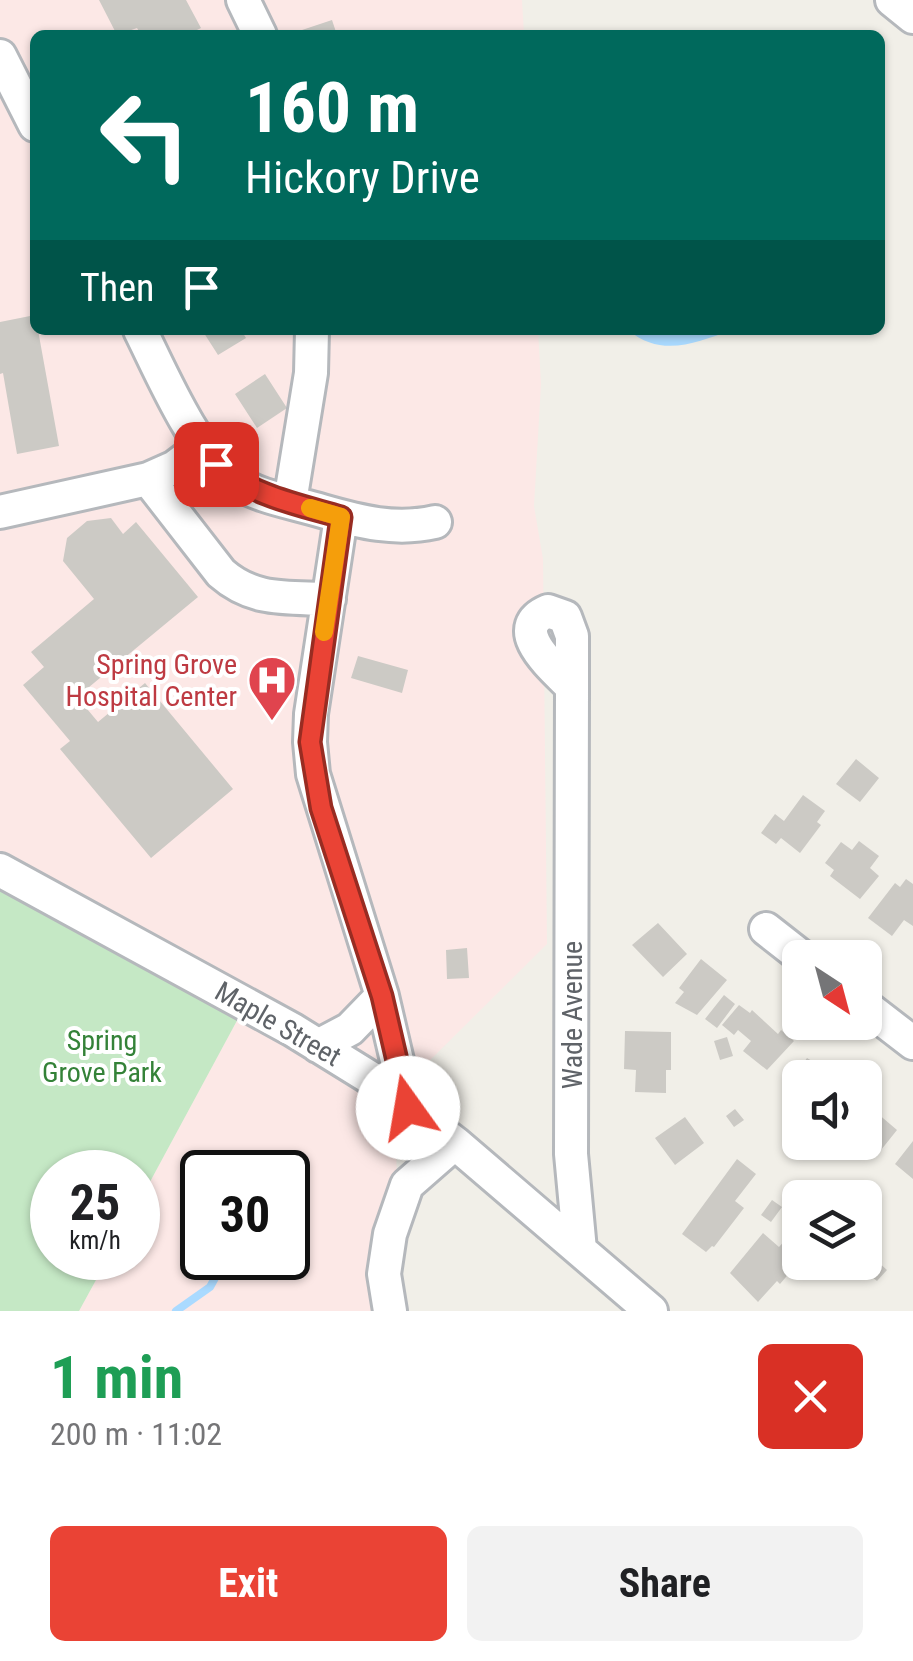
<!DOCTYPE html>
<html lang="en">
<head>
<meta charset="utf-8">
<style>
	body { margin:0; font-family:"Roboto Condensed",sans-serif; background:#f2f2f2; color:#202124; height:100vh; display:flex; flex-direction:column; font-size:38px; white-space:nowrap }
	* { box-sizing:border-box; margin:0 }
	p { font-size:32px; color:#757577 }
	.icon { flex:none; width:55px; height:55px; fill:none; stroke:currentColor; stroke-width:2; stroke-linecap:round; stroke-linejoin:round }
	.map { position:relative; height:1311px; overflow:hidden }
	.details { display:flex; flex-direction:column; background:#fff; flex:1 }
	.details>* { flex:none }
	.banner { position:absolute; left:30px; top:30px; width:855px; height:305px; border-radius:15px; box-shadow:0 2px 8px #0004; background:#00695c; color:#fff; overflow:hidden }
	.needle { width:65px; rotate:144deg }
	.controls { position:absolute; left:782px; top:940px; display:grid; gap:20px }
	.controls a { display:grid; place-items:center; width:100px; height:100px; border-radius:15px; background:#fff; box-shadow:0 2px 8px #0004; font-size:50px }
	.speed { position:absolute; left:30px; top:1150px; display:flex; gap:20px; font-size:50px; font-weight:700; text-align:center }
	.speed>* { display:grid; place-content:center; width:130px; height:130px; border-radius:50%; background:#fff; box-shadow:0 2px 8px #0004; line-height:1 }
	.speed small { font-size:25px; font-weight:400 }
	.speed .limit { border:5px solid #111; border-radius:15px; background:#fff; color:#111 }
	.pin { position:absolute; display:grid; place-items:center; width:85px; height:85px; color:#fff; margin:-42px; border-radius:20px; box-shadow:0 5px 15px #0006 }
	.me { position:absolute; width:110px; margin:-55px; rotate:347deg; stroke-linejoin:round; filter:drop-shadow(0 0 8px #0008) }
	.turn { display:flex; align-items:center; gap:35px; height:210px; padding:0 50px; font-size:45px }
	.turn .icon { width:130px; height:130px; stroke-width:2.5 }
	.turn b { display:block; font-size:70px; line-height:85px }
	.then { display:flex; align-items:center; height:95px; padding:0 50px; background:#0003; gap:20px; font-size:38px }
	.round { display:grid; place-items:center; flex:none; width:105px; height:105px; border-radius:15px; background:#f2f2f2 }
	.head { display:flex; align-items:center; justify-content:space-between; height:170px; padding:0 50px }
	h1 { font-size:60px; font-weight:700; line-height:75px; color:#1e9e55 }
	.button { display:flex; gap:20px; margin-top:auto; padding:20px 50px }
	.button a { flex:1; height:115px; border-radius:15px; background:#ea4335; color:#fff; font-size:40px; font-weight:700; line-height:115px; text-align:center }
	.button a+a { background:#f2f2f2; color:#202124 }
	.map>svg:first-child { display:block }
	.medical { fill:#fce8e6; fill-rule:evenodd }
	.green { fill:#c5e8c5 }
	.water { fill:#aadaff }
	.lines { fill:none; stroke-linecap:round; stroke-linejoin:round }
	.stream { stroke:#aadaff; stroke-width:8 }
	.building { fill:#cccac5 }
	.minor-casing { stroke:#b5b8bc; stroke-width:38 }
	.minor { stroke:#fff; stroke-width:32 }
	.route-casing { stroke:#982c22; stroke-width:25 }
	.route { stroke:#ea4335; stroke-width:18 }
	.slow { stroke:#f59e0b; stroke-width:18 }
	.labels { text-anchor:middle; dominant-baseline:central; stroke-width:8; stroke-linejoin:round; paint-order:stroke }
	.health-label { font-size:28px; fill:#be3a42; stroke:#fff; text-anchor:end }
	.street-label { font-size:28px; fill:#5f6368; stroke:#fff }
	.park-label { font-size:28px; fill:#348238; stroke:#fff }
</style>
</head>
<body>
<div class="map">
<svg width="913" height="1311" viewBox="0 0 913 1311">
	<rect width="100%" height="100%" fill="#f1efe8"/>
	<path class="medical" d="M0 0H522L524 35H35V330H538L541 384 534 506 543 559 547 944 394 1096 402 1311H79L108 1258H138V1204L240 1015 0 885ZM202 1172H288V1258H202Z"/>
	<path class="green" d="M0 885 240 1015 138 1204V1172H52V1258H108L79 1311H0Z"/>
	<path class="water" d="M628 330H732C695 343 662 358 628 330Z"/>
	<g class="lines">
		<path class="stream" d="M288 1190 290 1188
			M176 1311 210 1287 226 1258"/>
	</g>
	<path class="building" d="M99 0H186L201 28 187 35H141L137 28 117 35Z
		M332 20 337 35H290V34Z
		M35 315V330H38L59 446 17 454 3 373 0 374V322Z
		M202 330H241L246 338 218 355Z
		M265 374 287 408 257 428 235 394Z
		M111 518 123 534 136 522 198 597 77 697 98 722 145 683 233 789 151 858 60 749 70 741 23 685 44 667 31 652 94 599 63 561 67 538 87 521Z
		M358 656 408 670 402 693 351 678Z
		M856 759 879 778 860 802 836 784Z
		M803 795 825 811 817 822 821 825 800 853 781 838 776 844 761 833 775 814 784 821Z
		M859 841 879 856 870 868 879 876 860 899 830 876 834 870 825 863 841 842 852 850Z
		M906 879 913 884V926L904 920 892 936 868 918 895 883 900 887Z
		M658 923 687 954 663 977 632 945Z
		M467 948 469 978 447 979 446 950Z
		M701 959 727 980 697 1015 675 1003 684 992 679 988Z
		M724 995 735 1004 717 1028 705 1019Z
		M739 1005 750 1013 752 1010 778 1034 781 1030 794 1041 767 1070 743 1051 751 1041 738 1030 734 1035 722 1025Z
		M625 1031 671 1032V1070H666V1093L635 1092 636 1070 624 1069Z
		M727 1037 733 1056 720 1060 714 1041Z
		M807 1058 832 1073 829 1078H800V1103L784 1090Z
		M870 1107 897 1130 877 1155 866 1146 858 1156 841 1142H865V1108L868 1110Z
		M735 1109 744 1120 734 1127 726 1116Z
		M685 1117 704 1143 675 1165 655 1138Z
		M913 1141V1179L895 1164Z
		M737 1159 756 1174 735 1201 744 1208 714 1247 712 1246 706 1252 682 1234Z
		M772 1200 782 1207 771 1222 761 1215Z
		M763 1233 779 1247 787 1238 800 1254 787 1268 791 1271 780 1284 777 1281 758 1302 730 1273Z
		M876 1260 887 1270 877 1281 866 1272Z"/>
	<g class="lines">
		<g class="minor-casing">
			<path id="minor" d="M243 0 260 35
				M892 0 913 17
				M0 56 35 125
				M140 330C162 374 194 451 234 480 259 498 293 502 322 511 360 522 396 531 435 522
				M148 479 221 573C254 602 287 597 329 599
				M290 502 311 373 312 330
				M0 512 148 479 175 467 204 445
				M341 517 311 714 310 742 313 774 382 996 408 1108
				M572 687C555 669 505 629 548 611L565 617 572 636V687L571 1154 580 1250
				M0 870 293 1030 369 1077 455 1143 651 1311
				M766 929 803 958
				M865 1006 913 1043
				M318 1046 350 1029 382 996
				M390 1311 384 1274 390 1234 407 1185 455 1143"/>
		</g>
		<use href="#minor" class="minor"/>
	</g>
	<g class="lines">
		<g class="route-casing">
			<path id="route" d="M216 464C252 496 296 504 341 517L310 742 321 808 382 996 408 1108"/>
		</g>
		<use href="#route" class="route"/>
		<path class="slow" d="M310 508 341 517 324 632"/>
	</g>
	<defs>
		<g id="hospital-pin" transform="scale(2.5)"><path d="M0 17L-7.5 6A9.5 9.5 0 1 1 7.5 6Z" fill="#e0444e" stroke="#fff"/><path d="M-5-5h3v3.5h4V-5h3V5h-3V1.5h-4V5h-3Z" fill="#fff"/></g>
	</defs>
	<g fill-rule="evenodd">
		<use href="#hospital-pin" x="272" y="680"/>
	</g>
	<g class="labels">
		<g class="health-label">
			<text x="237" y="664">Spring Grove<tspan x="237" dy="32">Hospital Center</tspan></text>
		</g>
		<g class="street-label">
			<text transform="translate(572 1015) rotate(-90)">Wade Avenue</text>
			<text transform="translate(278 1024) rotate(30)">Maple Street</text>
		</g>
		<g class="park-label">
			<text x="102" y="1040">Spring<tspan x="102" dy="32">Grove Park</tspan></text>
		</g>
	</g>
</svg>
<div class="controls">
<a><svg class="needle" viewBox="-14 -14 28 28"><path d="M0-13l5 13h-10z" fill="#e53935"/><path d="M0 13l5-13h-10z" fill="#757577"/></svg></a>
<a><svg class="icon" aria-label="sound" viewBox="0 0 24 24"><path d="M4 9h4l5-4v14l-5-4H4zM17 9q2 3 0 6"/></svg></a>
<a><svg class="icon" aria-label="layers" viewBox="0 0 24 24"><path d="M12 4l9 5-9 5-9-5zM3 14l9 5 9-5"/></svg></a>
</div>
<div class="speed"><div>25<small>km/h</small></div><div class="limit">30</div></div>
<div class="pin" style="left:216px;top:464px;background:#d93025"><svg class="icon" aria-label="arrive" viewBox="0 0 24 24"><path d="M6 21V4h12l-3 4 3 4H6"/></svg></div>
<svg class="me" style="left:408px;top:1108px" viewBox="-20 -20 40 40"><circle r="19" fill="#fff"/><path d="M0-13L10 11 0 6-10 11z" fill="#ea4335"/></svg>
<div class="banner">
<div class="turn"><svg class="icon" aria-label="left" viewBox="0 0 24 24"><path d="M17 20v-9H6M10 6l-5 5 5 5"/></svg><div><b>160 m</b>Hickory Drive</div></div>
<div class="then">Then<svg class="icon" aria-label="arrive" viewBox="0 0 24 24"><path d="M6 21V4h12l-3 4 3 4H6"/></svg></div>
</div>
</div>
<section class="details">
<div class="head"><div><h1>1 min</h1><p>200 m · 11:02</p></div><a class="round" style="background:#d93025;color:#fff"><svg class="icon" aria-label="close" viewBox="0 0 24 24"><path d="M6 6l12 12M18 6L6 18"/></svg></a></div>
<div class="button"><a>Exit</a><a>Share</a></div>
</section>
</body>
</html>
